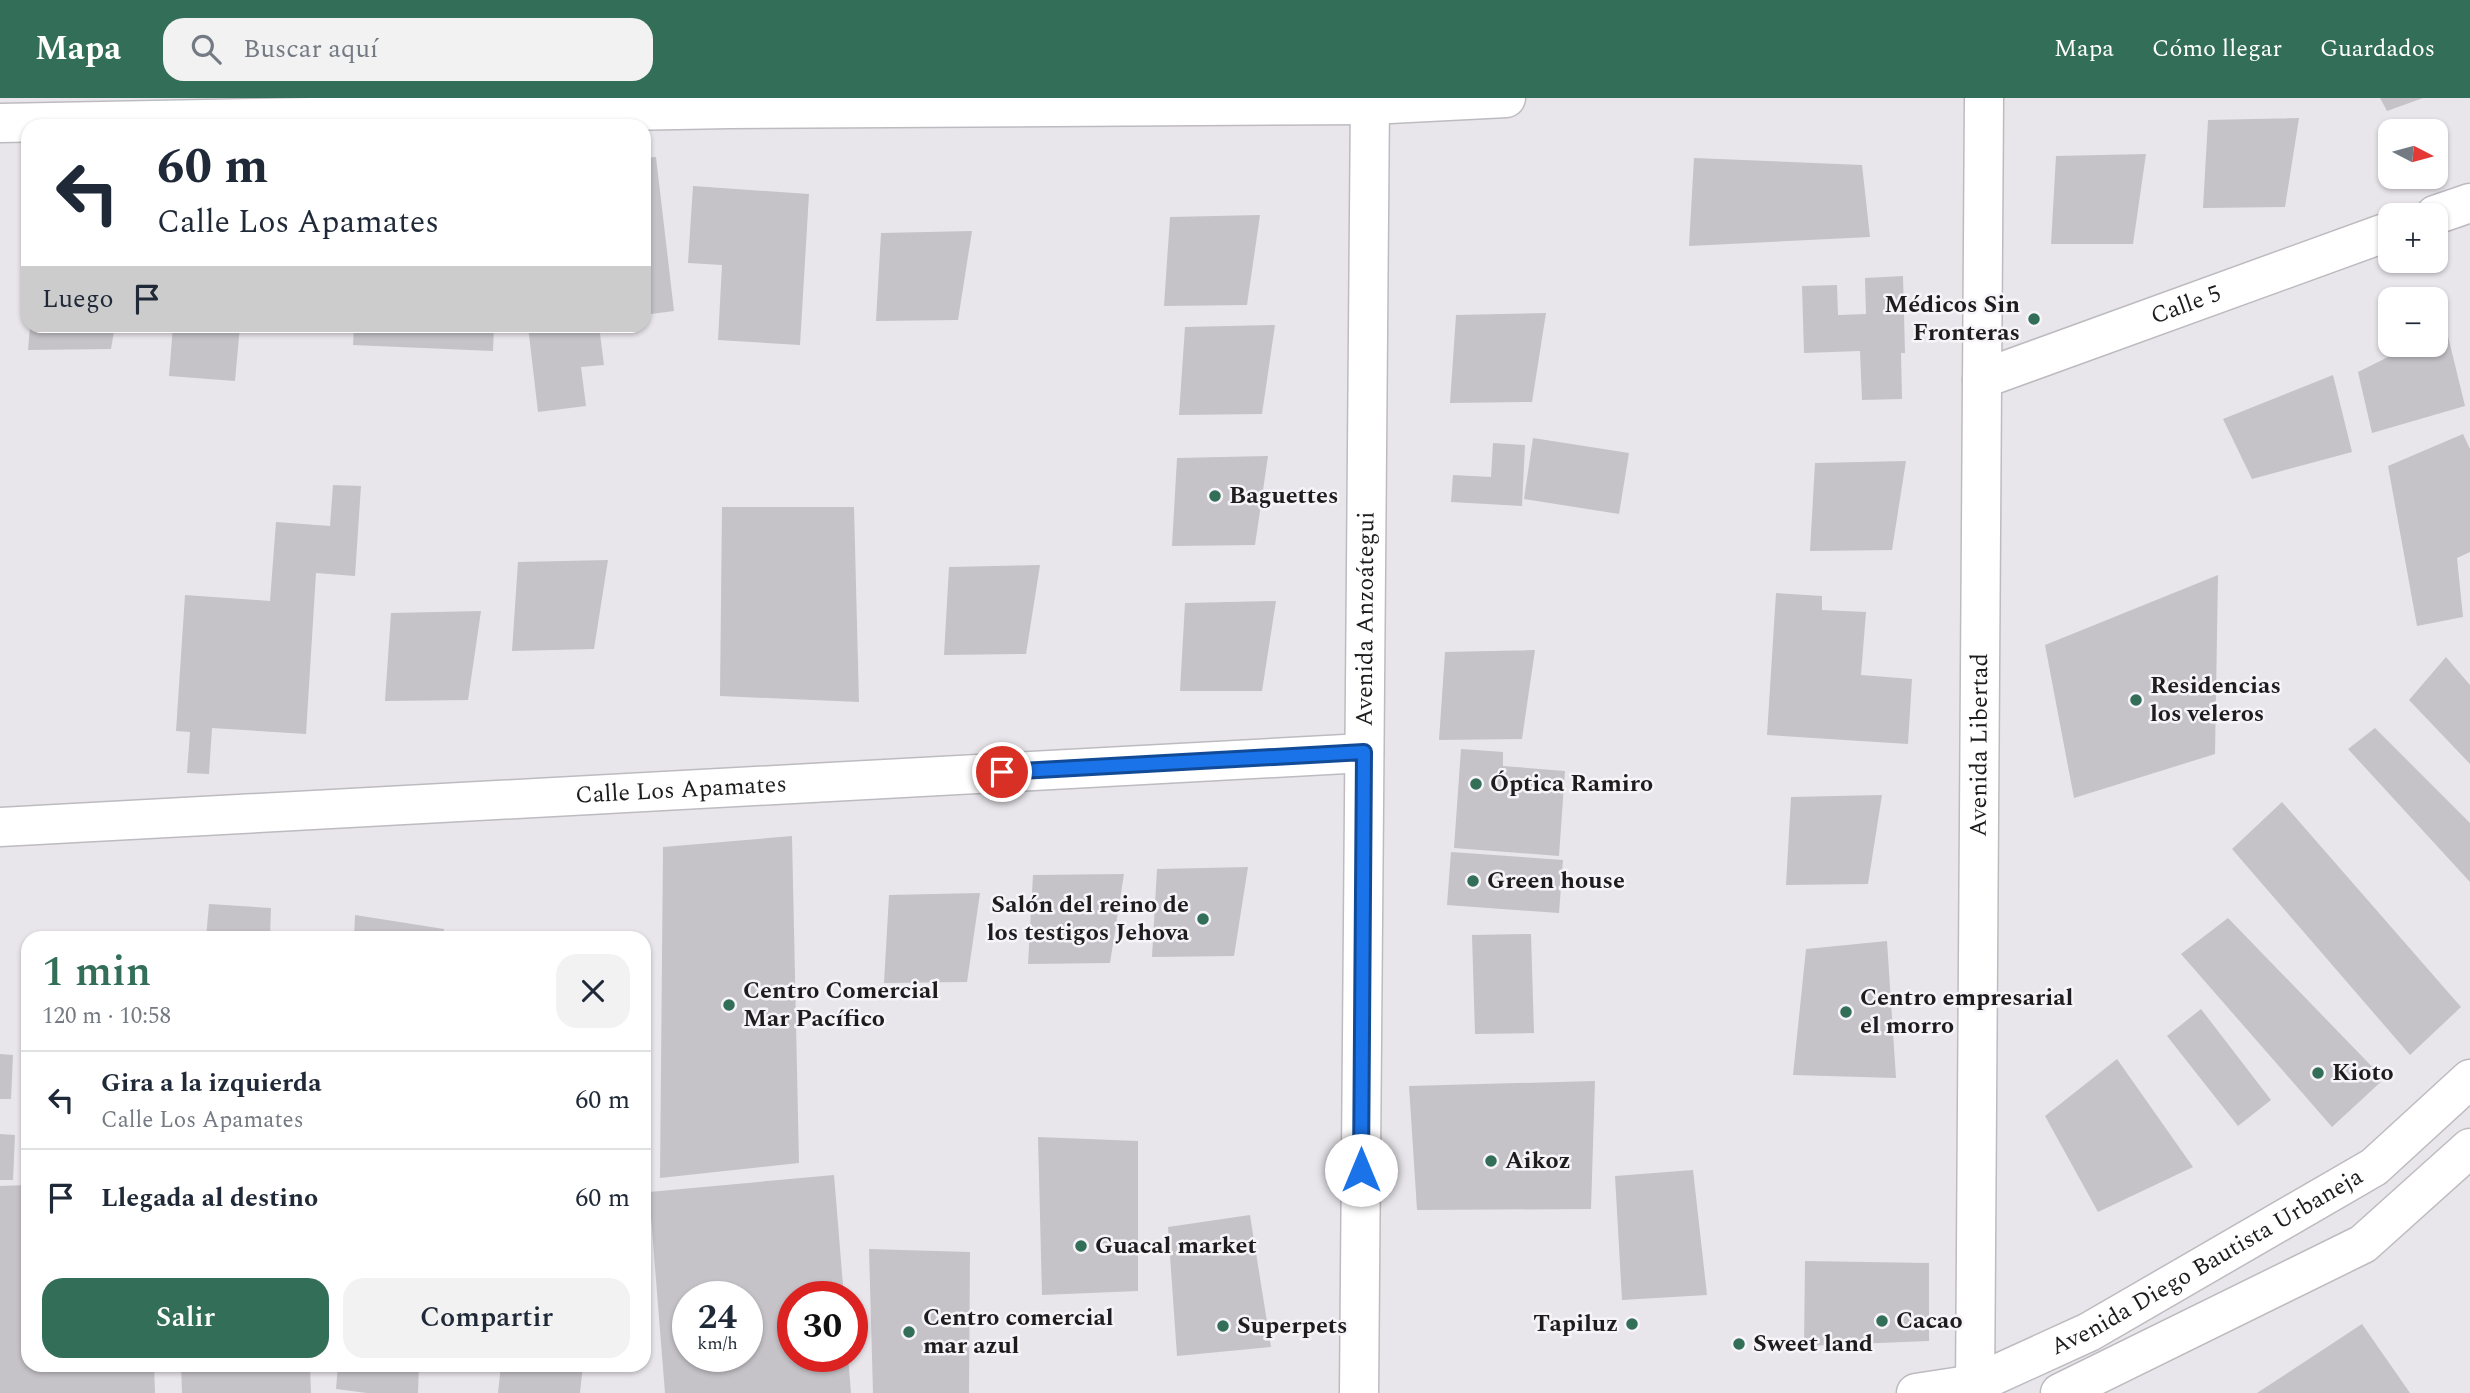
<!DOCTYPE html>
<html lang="es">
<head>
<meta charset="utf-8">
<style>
	body { margin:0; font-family:Spectral,serif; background:#f2f2f3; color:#1f2937; height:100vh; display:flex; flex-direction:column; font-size:26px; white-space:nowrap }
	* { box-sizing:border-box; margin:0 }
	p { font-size:23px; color:#747a83 }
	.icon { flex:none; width:38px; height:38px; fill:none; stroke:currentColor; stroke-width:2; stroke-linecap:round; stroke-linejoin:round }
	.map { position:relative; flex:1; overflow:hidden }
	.sheet { position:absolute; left:21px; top:833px; width:630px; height:441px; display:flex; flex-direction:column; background:#fff; border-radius:21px; box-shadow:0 2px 5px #0004 }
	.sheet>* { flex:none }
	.banner { position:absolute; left:21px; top:21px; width:630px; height:214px; border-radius:21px; box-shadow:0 2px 5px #0004; background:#fff; color:#1f2937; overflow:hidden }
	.needle { width:46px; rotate:96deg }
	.tools { position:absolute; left:2378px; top:21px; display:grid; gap:14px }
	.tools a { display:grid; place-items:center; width:70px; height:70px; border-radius:14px; background:#fff; box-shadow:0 2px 5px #0004; font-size:35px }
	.speed { position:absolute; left:672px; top:1183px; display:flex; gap:14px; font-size:35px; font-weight:700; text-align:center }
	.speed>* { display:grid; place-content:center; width:91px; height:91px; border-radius:50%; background:#fff; box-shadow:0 2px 5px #0004; line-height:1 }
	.speed small { font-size:18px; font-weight:400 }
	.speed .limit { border:10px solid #d22; background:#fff; color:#111 }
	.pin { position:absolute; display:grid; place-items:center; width:60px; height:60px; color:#fff; margin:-30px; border:4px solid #fff; border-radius:50%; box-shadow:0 2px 7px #0007 }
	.me { position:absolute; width:77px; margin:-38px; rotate:0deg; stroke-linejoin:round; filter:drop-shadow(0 0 5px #0008) }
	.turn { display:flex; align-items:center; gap:24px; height:147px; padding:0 21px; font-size:32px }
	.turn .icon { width:91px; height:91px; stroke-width:2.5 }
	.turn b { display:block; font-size:49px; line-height:60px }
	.then { display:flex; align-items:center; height:66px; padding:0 21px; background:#0003; gap:14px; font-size:26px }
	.round { display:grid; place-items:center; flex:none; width:74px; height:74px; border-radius:21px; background:#f2f2f3 }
	.headline { display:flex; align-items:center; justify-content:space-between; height:119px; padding:0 21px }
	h1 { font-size:42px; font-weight:600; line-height:52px; color:#326e58 }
	.primary-button { display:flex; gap:14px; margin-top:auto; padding:14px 21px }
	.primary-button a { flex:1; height:80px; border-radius:21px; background:#326e58; color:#fff; font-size:28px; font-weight:600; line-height:80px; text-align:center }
	.primary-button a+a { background:#f2f2f3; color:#1f2937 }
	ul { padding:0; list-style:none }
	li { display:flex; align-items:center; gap:21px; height:98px; padding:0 21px; border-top:2px solid #e0e1e3 }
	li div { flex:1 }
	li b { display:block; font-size:26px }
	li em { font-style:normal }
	header { display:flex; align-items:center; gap:42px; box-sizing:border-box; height:98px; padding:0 35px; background:#326e58; color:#fff }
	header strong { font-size:33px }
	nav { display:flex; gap:38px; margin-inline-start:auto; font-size:24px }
	.search { width:490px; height:63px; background:#f2f2f3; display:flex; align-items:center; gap:18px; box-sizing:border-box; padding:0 24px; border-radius:21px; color:#747a83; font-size:26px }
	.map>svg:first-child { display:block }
	.building { fill:#c5c3c8; fill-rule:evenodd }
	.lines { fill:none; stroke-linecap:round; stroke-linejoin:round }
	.minor-casing { stroke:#bdbbc0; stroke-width:41 }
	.minor { stroke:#fff; stroke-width:38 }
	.route-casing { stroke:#114b97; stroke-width:18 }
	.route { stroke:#1a73e8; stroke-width:12 }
	.poi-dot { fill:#326e58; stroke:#f6f4f9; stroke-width:2.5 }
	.labels { text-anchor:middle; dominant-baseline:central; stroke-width:5; stroke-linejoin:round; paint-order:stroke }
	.poi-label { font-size:24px; font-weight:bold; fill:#1d1d1e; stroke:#f6f4f9; text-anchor:start }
	.street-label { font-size:24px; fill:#1d1d1e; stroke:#f6f4f9 }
</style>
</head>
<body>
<header>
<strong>Mapa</strong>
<div class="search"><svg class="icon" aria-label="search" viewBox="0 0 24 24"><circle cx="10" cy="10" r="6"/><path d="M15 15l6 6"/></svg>Buscar aquí</div>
<nav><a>Mapa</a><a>Cómo llegar</a><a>Guardados</a></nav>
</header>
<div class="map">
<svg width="2470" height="1295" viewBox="0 0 2470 1295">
	<rect width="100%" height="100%" fill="#e8e6eb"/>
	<path class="building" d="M2380 0H2423L2387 13Z
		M2299 20 2285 109 2203 110 2208 22Z
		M2146 56 2133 146H2051L2056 58Z
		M656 59 674 213 644 217V60Z
		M1694 60 1862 67 1870 139 1689 148Z
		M693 88 809 96 800 247 718 242 722 167 688 165Z
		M1260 117 1247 207 1164 208 1170 119Z
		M972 133 958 222 876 223 881 135Z
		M1903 178 1905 255H1901L1902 301 1862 302 1860 253 1804 255 1802 188 1837 187 1838 217 1866 216 1865 180Z
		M1546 215 1532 304 1450 305 1456 217Z
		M1275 227 1262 316 1179 317 1185 229Z
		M30 228H115L111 251 28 252Z
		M173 228H240L235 283 169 278Z
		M354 228H494L493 253 353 247Z
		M528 228H599L604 267 581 269 586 308 538 314Z
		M2446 230 2465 308 2372 335 2358 274 2412 247H2436V235Z
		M2333 277 2352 354 2252 381 2223 321Z
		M2463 336 2470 351V454L2457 460 2463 519 2417 528 2388 368Z
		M1533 340 1629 355 1619 416 1524 401Z
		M1493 345 1525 347 1522 408 1451 404 1453 377 1491 379Z
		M1268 358 1255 447 1172 448 1177 360Z
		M1906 363 1892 452 1810 453 1815 365Z
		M333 387 361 388 355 478 316 475 306 636 212 630 209 676 187 675 190 634 176 633 185 497 270 503 276 424 330 428Z
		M722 409H854L859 604 720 598Z
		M608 462 594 551 512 553 518 464Z
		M1040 467 1026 556 944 557 949 469Z
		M2218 477 2215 656 2074 700 2045 547Z
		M1776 495 1822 498V512L1866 514 1861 577 1912 581 1908 646 1767 637Z
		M1276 503 1262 593H1180L1185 505Z
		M481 513 468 602 385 603 391 515Z
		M1535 552 1522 641 1439 642 1445 554Z
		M2446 559 2470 587V666L2409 602Z
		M2375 630 2470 725V784L2348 651Z
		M1461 651 1503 654V668L1565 673 1559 758 1454 750Z
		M1882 697 1868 786 1786 787 1791 699Z
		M2282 704 2461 909 2410 957 2232 751Z
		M792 738 799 1065 660 1080 663 749Z
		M1451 754 1563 762 1559 815 1447 807Z
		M1248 769 1234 858 1152 859 1157 771Z
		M1124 776 1110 865 1028 866 1033 777Z
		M980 795 967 884 884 885 889 797Z
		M209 806 271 810 270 840H206Z
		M355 817 444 831 443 840H354Z
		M2228 820 2384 981 2332 1029 2181 856Z
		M1531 836 1534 935 1475 936 1472 837Z
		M1887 843 1896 980 1793 977 1806 851Z
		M2201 911 2271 1002 2238 1028 2167 938Z
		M0 956 13 957 11 1001H0Z
		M2117 961 2193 1069 2098 1114 2045 1018Z
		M1595 983 1591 1111 1417 1112 1409 988Z
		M0 1036 15 1037 13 1082H0Z
		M1038 1039 1138 1043V1193L1042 1197Z
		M1693 1072 1707 1197 1622 1202 1615 1078Z
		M834 1077 844 1199H793V1258H848L851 1295H665L649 1094ZM688 1199H747V1258H688Z
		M28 1087V1267H154L155 1295H0V1088Z
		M1250 1117 1271 1249 1177 1258 1168 1129Z
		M869 1151 970 1154 969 1295H873Z
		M1805 1163 1929 1165V1243L1804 1248Z
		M2362 1226 2410 1295H2257Z
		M181 1267H310L311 1295H182Z
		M338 1267H419L418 1295H367L336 1291Z
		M501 1267H583L580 1295H498Z"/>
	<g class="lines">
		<g class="minor-casing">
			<g id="minor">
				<path d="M0 25 729 11 1370 7 1506 0"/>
				<path d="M2435 117 2470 105"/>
				<path id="s1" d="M1982 281 2390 133"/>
				<path id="s2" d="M0 729 1364 655"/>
				<path id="s3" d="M1359 1295 1370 0"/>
				<path id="s4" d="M1916 1295 1975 1286 2089 1234 2374 1069 2470 981"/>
				<path id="s5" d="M1975 1295 1984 0"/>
				<path d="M2060 1295 2363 1146 2470 1050"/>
			</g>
		</g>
		<use href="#minor" class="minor"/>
	</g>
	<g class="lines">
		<g class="route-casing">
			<path id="route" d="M1002 674 1364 654 1361 1072"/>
		</g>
		<use href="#route" class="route"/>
	</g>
	<g class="poi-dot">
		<circle cx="2034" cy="221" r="7"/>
		<circle cx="1215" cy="398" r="7"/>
		<circle cx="2136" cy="602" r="7"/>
		<circle cx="1476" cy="686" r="7"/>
		<circle cx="1473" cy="783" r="7"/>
		<circle cx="1203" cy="821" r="7"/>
		<circle cx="729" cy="907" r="7"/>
		<circle cx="1846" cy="914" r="7"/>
		<circle cx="2318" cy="975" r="7"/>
		<circle cx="1491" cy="1063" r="7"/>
		<circle cx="1081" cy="1148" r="7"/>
		<circle cx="1882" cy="1223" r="7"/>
		<circle cx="1632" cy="1226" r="7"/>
		<circle cx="1223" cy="1228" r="7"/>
		<circle cx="909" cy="1234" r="7"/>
		<circle cx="1739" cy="1246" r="7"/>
	</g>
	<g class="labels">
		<g class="poi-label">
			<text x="2020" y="207" text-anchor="end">Médicos Sin<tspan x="2020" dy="28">Fronteras</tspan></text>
			<text x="1229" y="398">Baguettes</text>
			<text x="2150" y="588">Residencias<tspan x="2150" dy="28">los veleros</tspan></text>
			<text x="1490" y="686">Óptica Ramiro</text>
			<text x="1487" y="783">Green house</text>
			<text x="1189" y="807" text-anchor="end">Salón del reino de<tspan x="1189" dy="28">los testigos Jehova</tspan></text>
			<text x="743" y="893">Centro Comercial<tspan x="743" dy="28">Mar Pacífico</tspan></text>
			<text x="1860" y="900">Centro empresarial<tspan x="1860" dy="28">el morro</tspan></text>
			<text x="2332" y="975">Kioto</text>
			<text x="1505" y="1063">Aikoz</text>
			<text x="1095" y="1148">Guacal market</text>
			<text x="923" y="1220">Centro comercial<tspan x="923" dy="28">mar azul</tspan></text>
			<text x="1896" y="1223">Cacao</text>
			<text x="1618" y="1226" text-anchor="end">Tapiluz</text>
			<text x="1237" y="1228">Superpets</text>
			<text x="1753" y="1246">Sweet land</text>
		</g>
		<g class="street-label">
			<text stroke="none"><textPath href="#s1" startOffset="217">Calle 5</textPath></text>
			<text stroke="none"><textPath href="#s3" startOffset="774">Avenida Anzoátegui</textPath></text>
			<text stroke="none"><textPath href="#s5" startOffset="648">Avenida Libertad</textPath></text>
			<text stroke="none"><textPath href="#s2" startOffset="682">Calle Los Apamates</textPath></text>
			<text stroke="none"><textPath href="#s4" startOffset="322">Avenida Diego Bautista Urbaneja</textPath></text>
		</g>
	</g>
</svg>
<div class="tools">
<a><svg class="needle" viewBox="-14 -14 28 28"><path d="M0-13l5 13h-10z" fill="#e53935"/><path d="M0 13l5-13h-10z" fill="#747a83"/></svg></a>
<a>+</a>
<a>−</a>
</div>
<div class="speed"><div>24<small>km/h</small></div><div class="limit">30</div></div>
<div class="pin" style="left:1002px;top:674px;background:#d93025"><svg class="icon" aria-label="arrive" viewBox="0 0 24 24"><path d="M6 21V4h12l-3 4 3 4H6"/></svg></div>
<svg class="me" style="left:1361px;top:1072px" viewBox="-20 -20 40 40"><circle r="19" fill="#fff"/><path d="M0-13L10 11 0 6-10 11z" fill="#1a73e8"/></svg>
<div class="banner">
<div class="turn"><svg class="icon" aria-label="left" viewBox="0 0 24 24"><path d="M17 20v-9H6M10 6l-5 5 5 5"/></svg><div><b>60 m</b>Calle Los Apamates</div></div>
<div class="then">Luego<svg class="icon" aria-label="arrive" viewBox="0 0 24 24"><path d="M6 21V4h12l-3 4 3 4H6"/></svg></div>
</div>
<section class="sheet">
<div class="headline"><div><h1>1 min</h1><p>120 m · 10:58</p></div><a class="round"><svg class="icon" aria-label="close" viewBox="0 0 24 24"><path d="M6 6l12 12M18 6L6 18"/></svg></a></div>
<ul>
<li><svg class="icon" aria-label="left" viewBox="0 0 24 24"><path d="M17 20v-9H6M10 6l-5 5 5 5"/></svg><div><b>Gira a la izquierda</b><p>Calle Los Apamates</p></div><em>60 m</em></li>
<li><svg class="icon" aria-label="arrive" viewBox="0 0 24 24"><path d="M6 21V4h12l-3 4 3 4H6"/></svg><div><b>Llegada al destino</b></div><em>60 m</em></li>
</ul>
<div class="primary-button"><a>Salir</a><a>Compartir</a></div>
</section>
</div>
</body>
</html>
